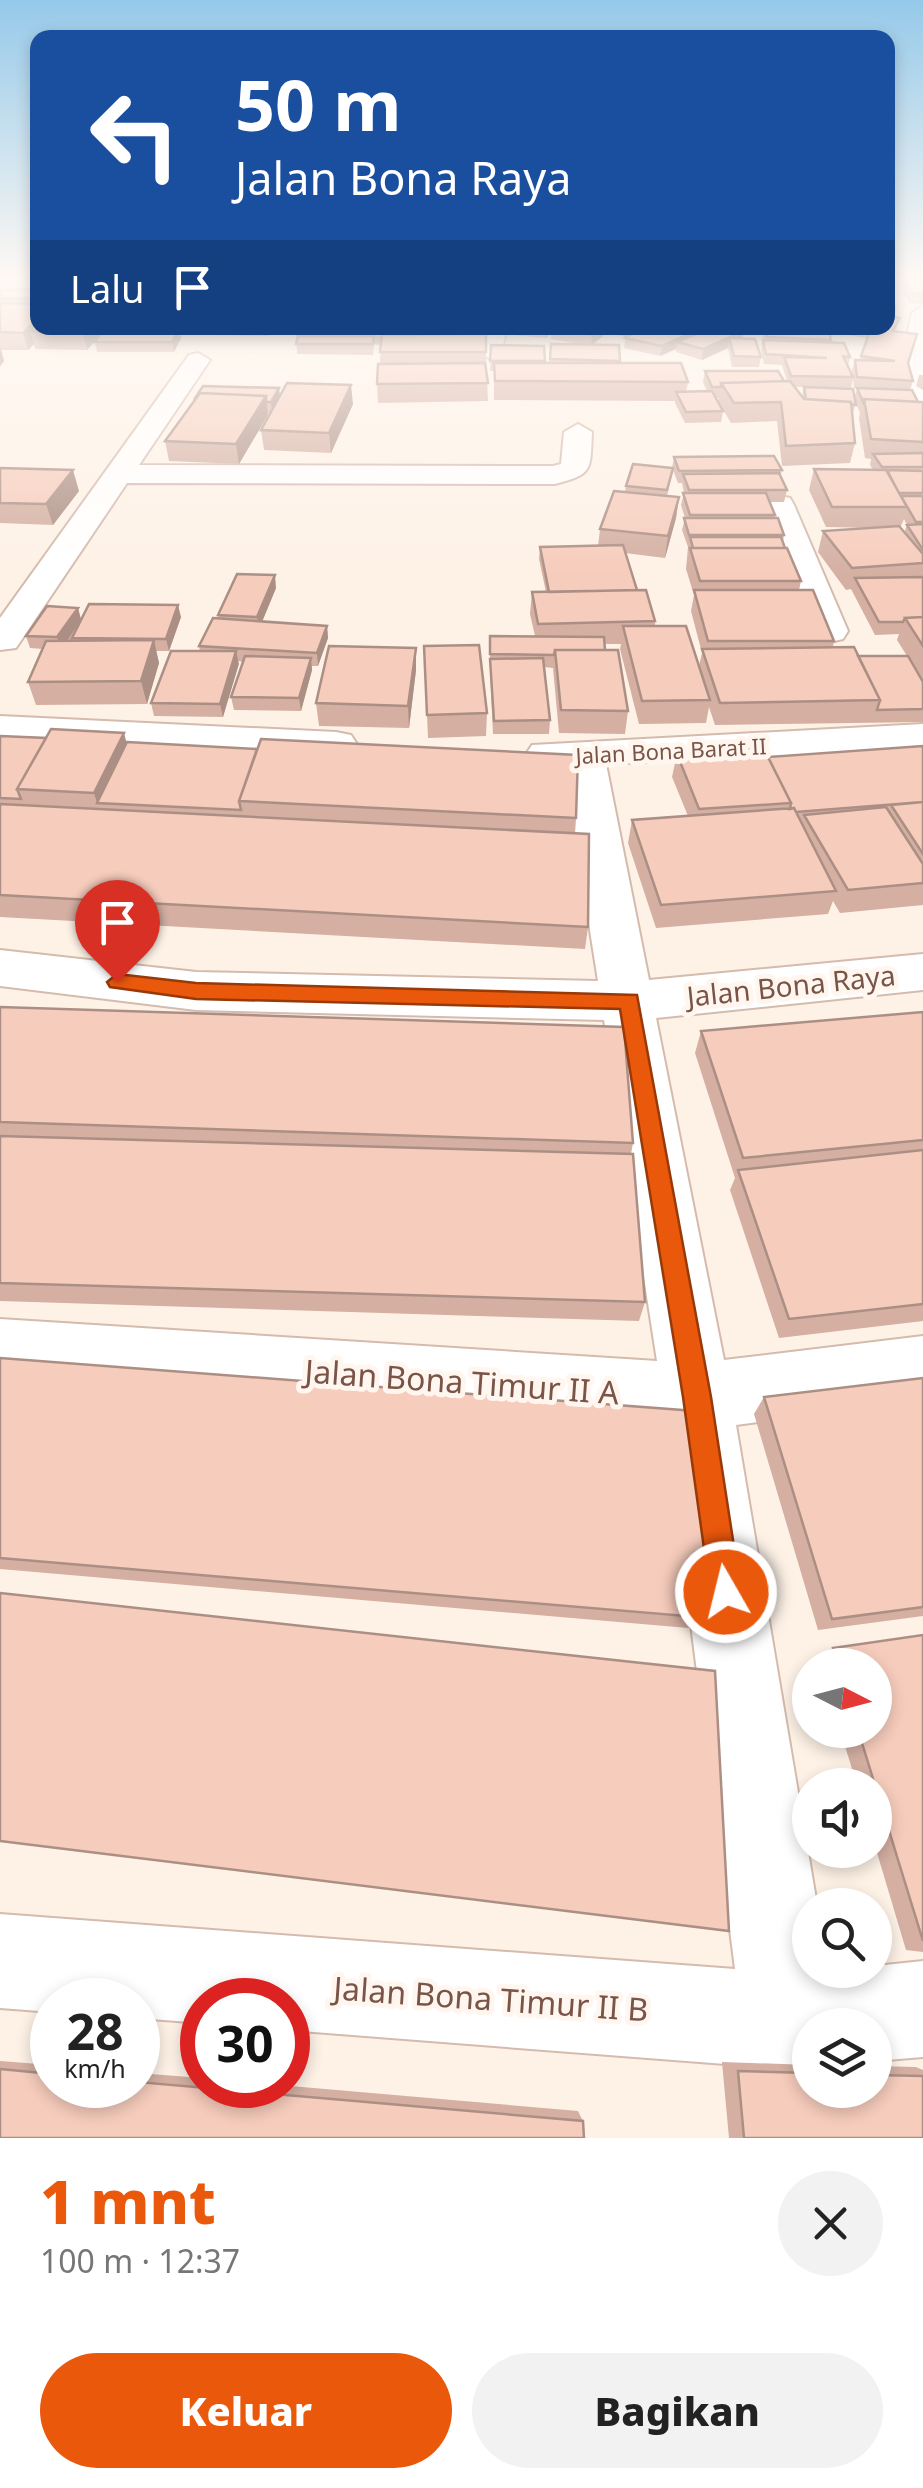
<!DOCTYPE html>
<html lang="id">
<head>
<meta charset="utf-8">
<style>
	body { margin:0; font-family:"Noto Sans",sans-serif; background:#f2f2f2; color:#222; height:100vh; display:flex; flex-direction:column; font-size:38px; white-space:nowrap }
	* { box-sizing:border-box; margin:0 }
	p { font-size:32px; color:#767676 }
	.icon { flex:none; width:55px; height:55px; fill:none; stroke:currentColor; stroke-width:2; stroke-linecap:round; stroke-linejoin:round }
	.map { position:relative; height:2138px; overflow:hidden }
	.sheet { display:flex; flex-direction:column; background:#fff; flex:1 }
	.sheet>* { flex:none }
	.guide { position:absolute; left:30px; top:30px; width:865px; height:305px; border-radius:20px; box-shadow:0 5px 15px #0003; background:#1a4fa0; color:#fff; overflow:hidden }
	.needle { width:65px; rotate:96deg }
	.fabs { position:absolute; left:792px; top:1648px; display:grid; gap:20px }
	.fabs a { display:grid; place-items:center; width:100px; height:100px; border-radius:50%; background:#fff; box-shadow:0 5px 15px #0003; font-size:50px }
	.speed { position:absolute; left:30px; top:1978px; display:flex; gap:20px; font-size:50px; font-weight:700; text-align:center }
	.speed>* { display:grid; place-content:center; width:130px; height:130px; border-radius:50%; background:#fff; box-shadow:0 5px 15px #0003; line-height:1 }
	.speed small { font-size:25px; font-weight:400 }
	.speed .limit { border:15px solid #d22; background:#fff; color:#111 }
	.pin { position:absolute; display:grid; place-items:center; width:85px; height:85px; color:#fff; margin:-102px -42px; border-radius:50% 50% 50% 0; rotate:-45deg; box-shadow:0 0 10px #0007 }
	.pin .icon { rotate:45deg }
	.me { position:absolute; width:110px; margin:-55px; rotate:352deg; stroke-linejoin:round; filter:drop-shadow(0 0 8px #0008) }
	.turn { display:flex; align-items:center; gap:35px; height:210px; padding:0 40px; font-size:45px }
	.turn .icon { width:130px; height:130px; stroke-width:2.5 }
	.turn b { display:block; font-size:70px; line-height:85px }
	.then { display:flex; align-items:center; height:95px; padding:0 40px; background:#0003; gap:20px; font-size:38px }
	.round { display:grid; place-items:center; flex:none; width:105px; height:105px; border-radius:52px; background:#f2f2f2 }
	.headline { display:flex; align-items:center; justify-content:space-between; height:170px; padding:0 40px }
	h1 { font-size:60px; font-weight:800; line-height:75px; color:#ea580c }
	.cta { display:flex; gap:20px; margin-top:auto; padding:20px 40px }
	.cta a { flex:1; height:115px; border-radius:60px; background:#ea580c; color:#fff; font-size:40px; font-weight:800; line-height:115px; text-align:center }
	.cta a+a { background:#f2f2f2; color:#222 }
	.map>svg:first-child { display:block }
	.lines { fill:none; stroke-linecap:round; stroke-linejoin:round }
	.minor-casing { stroke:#d4bbae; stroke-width:4 }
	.minor { fill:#fff; fill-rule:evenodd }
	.wall { fill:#d4afa2; fill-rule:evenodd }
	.shaded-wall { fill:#ac8f84 }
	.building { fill:#f6ccbc; stroke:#ac8f84; stroke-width:2.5 }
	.route { fill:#ea580c; stroke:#983908; stroke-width:2.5 }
	.labels { text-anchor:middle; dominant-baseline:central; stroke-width:10; stroke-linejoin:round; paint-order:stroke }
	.far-street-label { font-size:22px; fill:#7b5448; stroke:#fff7ef }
	.street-label { font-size:28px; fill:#7b5448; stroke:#fff7ef }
	.near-street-label { font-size:32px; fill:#7b5448; stroke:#fff7ef }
</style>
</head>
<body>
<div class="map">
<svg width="923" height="2138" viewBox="0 0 923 2138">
	<rect width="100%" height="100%" fill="#fef2e7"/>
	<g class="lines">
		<g class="minor-casing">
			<path id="minor" d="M923 306V416L914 414 897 379 912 313Z
				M483 328H507L500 357 491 359 479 352Z
				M198 353 210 360 139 465 553 466 561 464 564 432 578 424 592 432C590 470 594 474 555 484L127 483 16 648 0 650V618L189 355Z
				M779 496 790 498 794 505 848 631 843 639 830 642 817 639 812 631 764 505 768 498Z
				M0 716 336 732 351 735 357 744 351 753 336 756 0 740Z
				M923 724V748L606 764 649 980 923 954V990L656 1018 724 1360 923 1336V1400L736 1425 817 1905H810V1970H875V1966L923 1961V2057L875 2061V2025H810V2067L789 2069 288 2030V2000H202V2023L138 2018V2000H52V2012L0 2008V1914L735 1969 666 1429 0 1383V1319L657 1361 604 1020 196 1010 0 986V950L196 972 598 981 564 766 532 763 526 754 532 745Z"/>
		</g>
		<use href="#minor" class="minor"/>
	</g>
	<path class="wall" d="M888 280H923V304L909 303 901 288 888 286Z
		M38 289V328H203L201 331 179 330 181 338 174 352H97L95 342 97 339 87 350 35 349 34 344 28 350H1L4 361 0 366V290Z
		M893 317 897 328 895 332 908 363 913 381 910 390 918 402H923V722L715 725 709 707 706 723 639 724 620 649 621 644H604L605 650 628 711 625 734 559 733 553 668 544 667 550 720 549 734H493L490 671V636H535L530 614 532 592H546L539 559 540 547 598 546 600 529 625 492 626 486 672 468 674 457 782 470 780 477 787 490 784 502H770L775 515 774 518 784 535 783 542 801 581 799 590 834 641 833 647 858 656H907L897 640 899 634 875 635 851 589 846 590 818 552 823 531 873 528 826 527 809 490 814 469 873 470 870 465 871 459 865 458 859 418 860 413 856 403 852 416 855 443 850 463 782 466 777 421 731 423 718 401 719 398H715L723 411 721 422 685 423 675 403V401L494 400V371H490L491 345 545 363H549L551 344 584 345 551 339 552 331 546 338 513 335V328H681L695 331V334L742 338 761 357 759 367H732L728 348 702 360 676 352V349L660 356 624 348 626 337 604 332 603 336 592 345H619L620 363 688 382 686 392 707 391 703 382 705 371 787 381 782 365 764 364 761 350 763 333 748 332V328H843L842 332 829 331 831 342 850 357 848 366 853 376 852 370 855 360H860L867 338 848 335 850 328H888ZM853 379 854 388H858L854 397 806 387 851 388ZM794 387H804L802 396ZM673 470 678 483H682L684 493 681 505 685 518 682 530 688 547 686 569 694 595 691 611 702 653 699 666 655 626V621L637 590 625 553 665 558 676 518 679 497 667 496ZM904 519 907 525 904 533 900 528Z
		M204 328H273L269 336 206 335Z
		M296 328H416V335L486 352 488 401 378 403 377 384 380 364 381 336 380 345 374 344 373 355 297 354Z
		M919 375H923V390L916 386Z
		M279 388 280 397 353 404 331 453 264 450 261 430 270 413H268L239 464 169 461 165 441Z
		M0 468 79 491 53 525 0 523Z
		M276 588 262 622 327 626 328 638 318 666H312V670L301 711 234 710 231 697 243 662 238 661 223 717 154 716 151 703 200 651 199 646 219 619 218 615Z
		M78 608 81 619 181 617 169 651H156L159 663 147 704 36 705 28 682 43 649 30 648 26 636Z
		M424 646 487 713 486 736 428 738Z
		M416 670 409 728 319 726 316 703Z
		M0 736 127 742 576 818 575 834 588 927 585 949 0 917Z
		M923 746V905L840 913 833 901 828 914 656 928 628 843 632 820 688 816 672 777 677 754 768 757Z
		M0 1007 633 1143 631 1154 645 1302 639 1321 0 1301Z
		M923 1012V1321L779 1338 730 1190 735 1178 695 1053 701 1031Z
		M0 1358 709 1618 700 1629 0 1569Z
		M923 1378V1616L818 1630 754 1414 764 1397Z
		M923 1635V1952L906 1950 875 1846V1785H857L840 1730H875V1665H821L819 1658 833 1648Z
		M0 2061 52 2065V2085H138V2073L202 2078V2085H279L578 2111 583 2121 0 2138Z
		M722 2062 810 2065V2090H875V2066L916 2067 923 2070V2138H729Z"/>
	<path class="shaded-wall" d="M38 318V328L30 331 34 344 28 350 23 333Z
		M87 328H107L87 350 83 332Z
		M179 328 181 338 174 352 172 342Z
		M379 328H383L380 345Z
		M547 328H554L546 338Z
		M596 328H604L603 336 591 346 592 335Z
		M626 328H648L624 338Z
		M695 331 694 341 677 342 676 349 660 356 662 346Z
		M744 331 742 341 729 338 728 348 702 360 703 349Z
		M0 346 4 361 0 366Z
		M351 385 353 404 331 453 329 433Z
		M279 388 280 399 272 413 271 402Z
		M266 396 268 415 239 464 236 444Z
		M73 470 79 491 53 525 46 504Z
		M679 497 676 518 665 558 668 536Z
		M275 575 276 588 259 629 257 617Z
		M178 605 181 617 169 651 166 639Z
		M78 608 81 620 61 650 57 637Z
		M327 626 328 638 318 666 317 653Z
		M154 640 159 663 147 704 141 681Z
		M416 648V670L409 728 408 706Z
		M236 651 239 664 223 717 220 704Z
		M311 658 312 670 301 711 299 698Z
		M124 733 130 756 97 803 94 793Z"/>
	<path class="building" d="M905 280H923V294H912Z
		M38 289V298L0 299V290Z
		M0 303 38 304V318L23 333 0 332Z
		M888 305 895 306 893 317 900 318 892 331 917 334 908 363 913 381 857 377 855 360 895 361 861 356 871 328H868H888Z
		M38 324V328H87L83 332 30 331Z
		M104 328H179L172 342H95Z
		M383 328H416V335H382Z
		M554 328H602L592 335 552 329Z
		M642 328H681L695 331 662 346 625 338Z
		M710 328H730L744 331 703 349 677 342Z
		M765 328H828L831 340 767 337Z
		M486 334V352H380L382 335Z
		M298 336H374L373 344H296Z
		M729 338 755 339 761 357 734 356Z
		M763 340 844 343 850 357 843 356 853 377 791 376 784 357 827 358 766 354Z
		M551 344 619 345 620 361 550 359Z
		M491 345 544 346 545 361H490Z
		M485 363 488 383 377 384 378 364Z
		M494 363H681L688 382 495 381Z
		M705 371H778L784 381 721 383V387H712Z
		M790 381 804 399 851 402 855 443 786 446 781 402 734 403 721 383Z
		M287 383 351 385 329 433 261 430Z
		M203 386 279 388 271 402H266V396L200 393 194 400Z
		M804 387 853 389 856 405 851 404V402L806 399Z
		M857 388 912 390 918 402 864 399 863 402Z
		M712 391 723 411 686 412 676 392Z
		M200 393 266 396 236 444 165 441Z
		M864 399 923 402V442L871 439Z
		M923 453V467H882L873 454Z
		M774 456 782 470 679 471 674 457Z
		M633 464 673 468 667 490 626 486Z
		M0 468 73 470 46 504 0 503Z
		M814 469 886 470 907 507H832Z
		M887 470 923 471V493H899Z
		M779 473 787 490H689L683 474Z
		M614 491 679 497 668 536 600 529Z
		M683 493H766L775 515H690Z
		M901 496H923V522H916Z
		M684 518H778L784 535H689Z
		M923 524V550L907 525Z
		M899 526 923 554V563L852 568 823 531Z
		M690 537H781L785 548H693Z
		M623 545 637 590 549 592 540 547Z
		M690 548H787L801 581H700Z
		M237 574 275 575 257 617 218 615Z
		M923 577V617L905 618 903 622H879L855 578Z
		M646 590 655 621 538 624 532 592Z
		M694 590H813L834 641H708Z
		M89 604 178 605 166 639 72 638Z
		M47 606 78 608 57 637 26 636Z
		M923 617V646L905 618Z
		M213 618 327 626 317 653 199 646Z
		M623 626H686L710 700 642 701Z
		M490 636 604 637 605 650H555L554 655 490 654Z
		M154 640 141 681 28 682 46 641Z
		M479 645 487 713 427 715 424 646Z
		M329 646 416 648 408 706 316 703Z
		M854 647 880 700 720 703 702 649Z
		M555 650H618L628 711 561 710Z
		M171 651H236L220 704 151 703Z
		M245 656 311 658 299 698 231 697Z
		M858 656H908L923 682V709L877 710 880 700Z
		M543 658 550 720 494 721 490 659Z
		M51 729 124 733 94 793 17 789Z
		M0 736 46 738 17 789 21 799 0 798Z
		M261 739 578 755 576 818 239 801Z
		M127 742 257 749 239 801 241 810 97 803Z
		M923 746V802L796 812 794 808 790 809 791 803 768 757Z
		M763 747 791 803 699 809 677 754Z
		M923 802V854L891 805Z
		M0 804 589 834 588 927 0 895Z
		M886 807 923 864V883L848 890 804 815Z
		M794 808 836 891 661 905 632 820Z
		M0 1007 624 1027 633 1143 0 1122Z
		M923 1012V1140L743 1158 701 1031Z
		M0 1136 633 1154 645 1302 0 1283Z
		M923 1150V1304L789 1319 738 1170Z
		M0 1358 695 1411 709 1618 0 1558Z
		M923 1378V1607L832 1619 764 1397Z
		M0 1593 715 1671 729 1931 0 1841Z
		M923 1635V1941L858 1730H875V1665H838L833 1648Z
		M0 2069 52 2074V2085H138V2082L583 2121 584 2138H0Z
		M738 2071 810 2073V2090H875V2075L923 2076V2138H744Z"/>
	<linearGradient id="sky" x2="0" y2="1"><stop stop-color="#95c9e9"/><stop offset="0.48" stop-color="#fff9f4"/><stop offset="1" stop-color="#fff9f4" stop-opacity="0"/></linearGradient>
	<rect width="923" height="579" fill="url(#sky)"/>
	<path class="route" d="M117 974 196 983 637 995 711 1397 741 1592 737 1603 726 1608 714 1603 710 1592 683 1397 620 1009 196 999 110 987 107 982Z"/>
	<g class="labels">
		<g class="far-street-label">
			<text transform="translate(671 750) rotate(-3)">Jalan Bona Barat II</text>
		</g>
		<g class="street-label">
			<text transform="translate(791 985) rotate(-6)">Jalan Bona Raya</text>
		</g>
		<g class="near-street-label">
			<text transform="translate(462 1381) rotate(4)">Jalan Bona Timur II A</text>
			<text transform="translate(491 1998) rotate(4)">Jalan Bona Timur II B</text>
		</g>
	</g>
</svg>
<div class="fabs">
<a><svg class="needle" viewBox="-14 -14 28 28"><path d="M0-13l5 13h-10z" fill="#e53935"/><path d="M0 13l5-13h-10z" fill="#767676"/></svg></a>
<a><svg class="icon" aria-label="sound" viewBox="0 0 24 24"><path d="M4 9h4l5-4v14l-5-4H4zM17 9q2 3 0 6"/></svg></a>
<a><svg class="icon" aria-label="search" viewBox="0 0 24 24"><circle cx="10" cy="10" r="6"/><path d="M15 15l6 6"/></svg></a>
<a><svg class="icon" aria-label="layers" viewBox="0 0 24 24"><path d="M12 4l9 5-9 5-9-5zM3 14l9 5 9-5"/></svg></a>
</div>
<div class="speed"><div>28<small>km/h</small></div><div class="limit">30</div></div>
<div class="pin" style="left:117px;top:982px;background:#d93025"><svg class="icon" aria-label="arrive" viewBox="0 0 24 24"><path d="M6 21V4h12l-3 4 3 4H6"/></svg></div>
<svg class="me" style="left:726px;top:1592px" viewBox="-20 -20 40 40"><circle r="17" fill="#ea580c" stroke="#fff" stroke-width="3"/><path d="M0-11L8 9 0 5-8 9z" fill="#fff"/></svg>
<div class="guide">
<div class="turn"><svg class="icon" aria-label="left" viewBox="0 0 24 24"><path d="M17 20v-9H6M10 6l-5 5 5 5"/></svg><div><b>50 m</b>Jalan Bona Raya</div></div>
<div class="then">Lalu<svg class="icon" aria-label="arrive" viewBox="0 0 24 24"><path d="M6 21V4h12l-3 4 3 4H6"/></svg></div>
</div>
</div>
<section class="sheet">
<div class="headline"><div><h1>1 mnt</h1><p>100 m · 12:37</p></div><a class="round"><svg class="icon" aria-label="close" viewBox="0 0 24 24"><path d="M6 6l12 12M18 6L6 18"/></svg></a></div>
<div class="cta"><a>Keluar</a><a>Bagikan</a></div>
</section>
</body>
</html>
